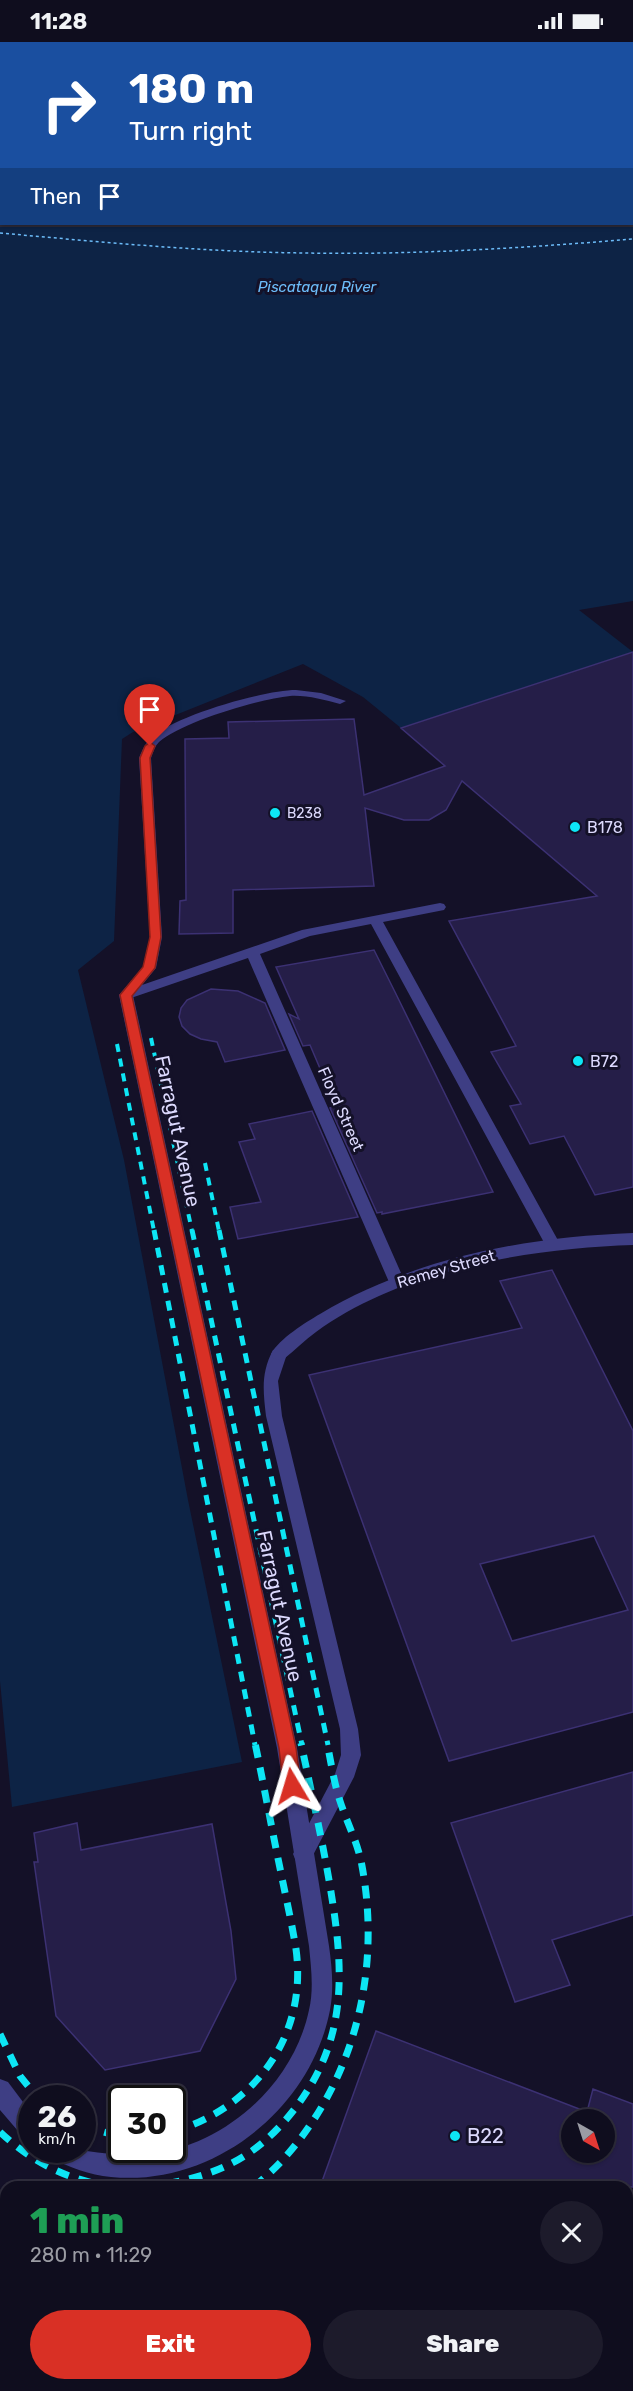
<!DOCTYPE html>
<html lang="en">
<head>
<meta charset="utf-8">
<style>
	body { margin:0; font-family:Rubik,sans-serif; background:#1d1b2b; color:#f1f3f6; height:100vh; display:flex; flex-direction:column; font-size:22px; white-space:nowrap }
	* { box-sizing:border-box; margin:0 }
	p { font-size:20px; color:#9b9ca4 }
	.icon { flex:none; width:33px; height:33px; fill:none; stroke:currentColor; stroke-width:2; stroke-linecap:round; stroke-linejoin:round }
	.map { position:relative; flex:1; overflow:hidden }
	.drawer { position:absolute; left:0px; top:2139px; width:633px; height:210px; display:flex; flex-direction:column; background:#0f0d1e; border-radius:18px 18px 0 0; box-shadow:0 2px 4px #0004,0 0 0 2px #2f2d3c }
	.drawer>* { flex:none }
	.top-card { position:absolute; left:0px; top:0px; width:633px; height:183px; box-shadow:0 2px 4px #0004,0 0 0 2px #2f2d3c; background:#1a4fa0; color:#fff; overflow:hidden }
	.needle { width:39px; rotate:141deg }
	.buttons { position:absolute; left:561px; top:2067px; display:grid; gap:12px }
	.buttons a { display:grid; place-items:center; width:54px; height:54px; border-radius:50%; background:#0f0d1e; box-shadow:0 2px 4px #0004,0 0 0 2px #2f2d3c; font-size:30px }
	.speed { position:absolute; left:18px; top:2043px; display:flex; gap:12px; font-size:30px; font-weight:700; text-align:center }
	.speed>* { display:grid; place-content:center; width:78px; height:78px; border-radius:50%; background:#0f0d1e; box-shadow:0 2px 4px #0004,0 0 0 2px #2f2d3c; line-height:1 }
	.speed small { font-size:15px; font-weight:400 }
	.speed .limit { border:3px solid #111; border-radius:9px; background:#fff; color:#111 }
	.pin { position:absolute; display:grid; place-items:center; width:51px; height:51px; color:#fff; margin:-62px -26px; border-radius:50% 50% 50% 0; rotate:-45deg; box-shadow:0 0 6px #0007 }
	.pin .icon { rotate:45deg }
	.me { position:absolute; width:66px; margin:-33px; rotate:353deg; stroke-linejoin:round; filter:drop-shadow(0 0 4px #0008) }
	.turn { display:flex; align-items:center; gap:21px; height:126px; padding:0 30px; font-size:27px }
	.turn .icon { width:78px; height:78px; stroke-width:2.5 }
	.turn b { display:block; font-size:42px; line-height:51px }
	.then { display:flex; align-items:center; height:57px; padding:0 30px; background:#0003; gap:12px; font-size:22px }
	.round { display:grid; place-items:center; flex:none; width:63px; height:63px; border-radius:32px; background:#1d1b2b }
	.head { display:flex; align-items:center; justify-content:space-between; height:102px; padding:0 30px }
	h1 { font-size:36px; font-weight:800; line-height:45px; color:#1e9e55 }
	.cta { display:flex; gap:12px; margin-top:auto; padding:12px 30px }
	.cta a { flex:1; height:69px; border-radius:36px; background:#d93025; color:#fff; font-size:24px; font-weight:800; line-height:69px; text-align:center }
	.cta a+a { background:#1d1b2b; color:#f1f3f6 }
	.status { display:flex; justify-content:space-between; align-items:center; height:42px; padding:0 30px; background:#0f0d1e; direction:ltr }
	.status svg { height:16px; fill:currentColor }
	.map>svg:first-child { display:block }
	.water { fill:#0d2345 }
	.lines { fill:none; stroke-linecap:round; stroke-linejoin:round }
	.ferry { stroke:#6cbcf9; stroke-width:1.5; stroke-dasharray:3 3; stroke-linecap:butt }
	.building { fill:#251e48; stroke:#3c3173; stroke-width:1.5; fill-rule:evenodd }
	.service { fill:#3e3e84; fill-rule:evenodd }
	.minor { fill:#3e3e84; fill-rule:evenodd }
	.rail-far2 { stroke:#0de6f5; stroke-width:4; stroke-dasharray:8 7; stroke-linecap:butt }
	.rail-far1 { stroke:#0de6f5; stroke-width:5; stroke-dasharray:10 8; stroke-linecap:butt }
	.rail { stroke:#0de6f5; stroke-width:7; stroke-dasharray:13 10; stroke-linecap:butt }
	.route { fill:#d93025; stroke:#8d1f18; stroke-width:1.5 }
	.poi-dot { fill:#0de6f5; stroke:#141128; stroke-width:2 }
	.labels { text-anchor:middle; dominant-baseline:central; stroke-width:6; stroke-linejoin:round; paint-order:stroke }
	.far-poi-label { font-size:14px; fill:#dcd9fd; stroke:#141128; text-anchor:start }
	.far-water-label { font-size:15px; font-style:italic; fill:#6cbcf9; stroke:#141128 }
	.poi-label { font-size:16px; fill:#dcd9fd; stroke:#141128; text-anchor:start }
	.street-label { font-size:16px; fill:#dcd9fd; stroke:#141128 }
	.near-street-label { font-size:20px; fill:#dcd9fd; stroke:#141128 }
	.near-poi-label { font-size:20px; fill:#dcd9fd; stroke:#141128; text-anchor:start }
</style>
</head>
<body>
<div class="status"><b>11:28</b><svg viewBox="0 0 49 12"><path d="M0 12V9h3v3zM5 12V6h3v6zM10 12V3h3v9zM15 12V0h3v12zM26 1h20v11H26zM47 4h2v5h-2z"/></svg></div>
<div class="map">
<svg width="633" height="2349" viewBox="0 0 633 2349">
	<rect width="100%" height="100%" fill="#141128"/>
	<path class="water" d="M140 0H633V559L579 568 633 610 401 686 363 655 303 622 133 690 122 697 114 899 78 928 124 1118 188 1458 242 1720 12 1765 0 1639V62L2 182H632V2L133 1Z"/>
	<g class="lines">
		<path class="ferry" d="M0 191C101 200 203 210 305 211 414 213 524 206 633 197"/>
	</g>
	<path class="building" d="M633 610V1145L595 1153 564 1094 530 1102 510 1064 521 1062 491 1010 516 1004 449 879 597 854 462 739 446 768 429 778H404L365 766 374 844 233 848V891L179 892 180 859 186 858 185 697 229 696 228 680 354 677 364 753 445 724 401 686Z
		M374 908 395 950 493 1150 382 1172V1170L377 1171 330 1066 336 1064 310 1003 303 1004 289 972 299 977 276 925Z
		M211 947 238 949 265 961 285 1008 225 1020 217 1000 201 997 190 992 182 984 179 975 181 966 187 958Z
		M312 1069 358 1175 238 1197 230 1165 261 1160 239 1100 255 1097 249 1082Z
		M552 1228 633 1389V1670L449 1719 309 1333 522 1286 500 1239ZM594 1494 628 1568 512 1599 480 1522Z
		M633 1730V1873L552 1898 570 1943 515 1960 451 1781Z
		M77 1781 81 1808 212 1782 231 1889 236 1937 200 2009 105 2028 56 1974 34 1820H38L34 1791Z
		M376 1989 587 2070 593 2047 633 2062V2145H320ZM572 2078H604V2110H572Z"/>
	<g class="lines">
		<path class="service" d="M296 648 321 651 346 659 340 662C324 658 307 653 290 654 259 657 182 680 159 700 155 704 153 710 151 716L162 895 156 926 142 943 302 888 440 861 444 862 446 865 444 868 383 880 560 1202 557 1206H547L371 882 310 894 260 912 405 1240 402 1244H392L389 1240 248 916 131 956 126 957 119 953 143 925 150 895 139 716C142 709 145 701 151 696 173 674 264 648 296 648Z
			M279 1306 285 1308 287 1312 278 1339 282 1374 358 1687 361 1713 354 1735 310 1819 303 1821 296 1819 293 1812 335 1732 341 1713 340 1687 266 1374C263 1348 261 1331 273 1308Z"/>
		<path class="minor" d="M109 0H119L106 2Z
			M2 17V21L0 22V18Z
			M126 949 133 953 297 1706 329 1904C332 1925 334 1947 330 1968 311 2067 213 2145 111 2135 89 2133 70 2125 50 2116L47 2108C80 2104 112 2116 146 2113 223 2105 293 2044 309 1968 314 1947 311 1925 309 1904L277 1706 119 953Z
			M633 1191V1203C531 1206 400 1228 316 1290 305 1298 295 1308 285 1316L279 1318 273 1316 271 1312C279 1297 306 1280 320 1272 414 1216 525 1195 633 1191Z
			M0 2037 8 2040 32 2072V2099L24 2096 0 2068Z
			M0 2269 6 2272V2301L0 2298Z
			M40 2343H67L69 2349H42Z"/>
		<path class="rail-far2" d="M151 996 192 1189
			M117 1002 154 1189
			M205 1121 219 1189"/>
		<path class="rail-far1" d="M154 1188 255 1703
			M192 1188 302 1703
			M219 1188 328 1703"/>
		<path class="rail" d="M0 1992 20 2034 38 2056
			M82 2084 122 2095
			M0 2090C33 2121 68 2138 113 2145
			M172 2090C254 2066 308 1995 296 1907 292 1882 286 1856 281 1831 272 1788 264 1744 255 1701
			M144 2145C208 2137 252 2121 293 2069 349 1998 344 1928 330 1844 322 1796 311 1749 301 1701
			M254 2145C265 2135 277 2125 287 2113 356 2034 381 1926 362 1824 358 1801 347 1781 340 1759 334 1741 331 1720 327 1701
			M0 2168 6 2173
			M0 2339 7 2349"/>
	</g>
	<path class="route" d="M150 700 155 704 150 716 161 895 155 926 132 954 296 1706 301 1744 298 1749 292 1752 286 1749 283 1744 279 1706 120 953 143 925 150 895 140 716 145 704Z"/>
	<g class="poi-dot">
		<circle cx="275" cy="771" r="6"/>
		<circle cx="575" cy="785" r="6"/>
		<circle cx="578" cy="1019" r="6"/>
		<circle cx="455" cy="2094" r="6"/>
	</g>
	<g class="labels">
		<g class="far-poi-label">
			<text x="287" y="771">B238</text>
		</g>
		<g class="far-water-label">
			<text x="317" y="245">Piscataqua River</text>
		</g>
		<g class="poi-label">
			<text x="587" y="785">B178</text>
			<text x="590" y="1019">B72</text>
		</g>
		<g class="street-label">
			<text transform="translate(341 1067) rotate(66)">Floyd Street</text>
			<text transform="translate(446 1227) rotate(-16)">Remey Street</text>
		</g>
		<g class="near-street-label">
			<text transform="translate(178 1089) rotate(78)">Farragut Avenue</text>
			<text transform="translate(280 1564) rotate(78)">Farragut Avenue</text>
		</g>
		<g class="near-poi-label">
			<text x="467" y="2094">B22</text>
		</g>
	</g>
</svg>
<div class="buttons">
<a><svg class="needle" viewBox="-14 -14 28 28"><path d="M0-13l5 13h-10z" fill="#e53935"/><path d="M0 13l5-13h-10z" fill="#9b9ca4"/></svg></a>
</div>
<div class="speed"><div>26<small>km/h</small></div><div class="limit">30</div></div>
<div class="pin" style="left:150px;top:704px;background:#d93025"><svg class="icon" aria-label="arrive" viewBox="0 0 24 24"><path d="M6 21V4h12l-3 4 3 4H6"/></svg></div>
<svg class="me" style="left:292px;top:1744px" viewBox="-20 -20 40 40"><path d="M0-17L14 15 0 8-14 15z" fill="#d93025" stroke="#fff" stroke-width="4"/></svg>
<div class="top-card">
<div class="turn"><svg class="icon" aria-label="right" viewBox="0 0 24 24"><path d="M7 20v-9h11M14 6l5 5-5 5"/></svg><div><b>180 m</b>Turn right</div></div>
<div class="then">Then<svg class="icon" aria-label="arrive" viewBox="0 0 24 24"><path d="M6 21V4h12l-3 4 3 4H6"/></svg></div>
</div>
<section class="drawer">
<div class="head"><div><h1>1 min</h1><p>280 m · 11:29</p></div><a class="round"><svg class="icon" aria-label="close" viewBox="0 0 24 24"><path d="M6 6l12 12M18 6L6 18"/></svg></a></div>
<div class="cta"><a>Exit</a><a>Share</a></div>
</section>
</div>
</body>
</html>
